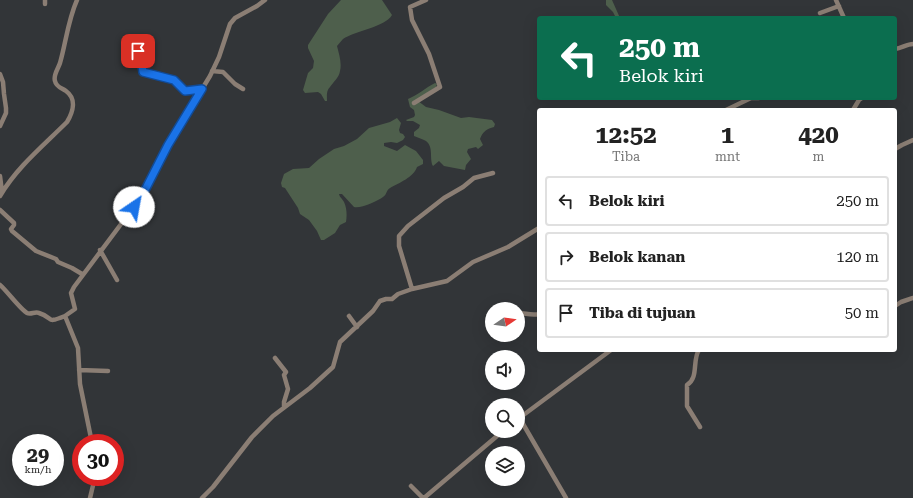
<!DOCTYPE html>
<html lang="id">
<head>
<meta charset="utf-8">
<style>
	body { margin:0; font-family:"Roboto Serif",serif; background:#f6f6f6; color:#222; height:100vh; display:flex; flex-direction:column; font-size:15px; white-space:nowrap }
	* { box-sizing:border-box; margin:0 }
	p { font-size:13px; color:#767676 }
	.icon { flex:none; width:22px; height:22px; fill:none; stroke:currentColor; stroke-width:2; stroke-linecap:round; stroke-linejoin:round }
	.map { position:relative; flex:1; overflow:hidden }
	.panel { position:absolute; left:537px; top:108px; width:360px; height:244px; display:flex; flex-direction:column; background:#fff; border-radius:4px; box-shadow:0 4px 16px #0002 }
	.panel>* { flex:none }
	.hud { position:absolute; left:537px; top:16px; width:360px; height:84px; border-radius:4px; box-shadow:0 4px 16px #0002; background:#0b6e4f; color:#fff; overflow:hidden }
	.needle { width:26px; rotate:77deg }
	.controls { position:absolute; left:485px; top:302px; display:grid; gap:8px }
	.controls a { display:grid; place-items:center; width:40px; height:40px; border-radius:50%; background:#fff; box-shadow:0 4px 16px #0002; font-size:20px }
	.speed { position:absolute; left:12px; top:434px; display:flex; gap:8px; font-size:20px; font-weight:700; text-align:center }
	.speed>* { display:grid; place-content:center; width:52px; height:52px; border-radius:50%; background:#fff; box-shadow:0 4px 16px #0002; line-height:1 }
	.speed small { font-size:10px; font-weight:400 }
	.speed .limit { border:6px solid #d22; background:#fff; color:#111 }
	.pin { position:absolute; display:grid; place-items:center; width:34px; height:34px; color:#fff; margin:-17px; border-radius:8px; box-shadow:0 2px 6px #0006 }
	.me { position:absolute; width:44px; margin:-22px; rotate:33deg; stroke-linejoin:round; filter:drop-shadow(0 0 3px #0008) }
	.turn { display:flex; align-items:center; gap:14px; height:84px; padding:0 16px; font-size:18px }
	.turn .icon { width:52px; height:52px; stroke-width:2.5 }
	.turn b { display:block; font-size:28px; line-height:34px }
	.eta { display:flex; justify-content:space-evenly; align-items:center; height:68px; text-align:center }
	.eta b { font-size:24px; font-weight:700; line-height:28px }
	ul { padding:0; list-style:none }
	li { display:flex; align-items:center; gap:12px; height:50px; margin:0 8px 6px; padding:0 8px; border:2px solid #e0e0e0; border-radius:4px }
	li div { flex:1 }
	li b { display:block; font-size:15px }
	li em { font-style:normal }
	.map>svg:first-child { display:block }
	.green { fill:#4e5f4c }
	.lines { fill:none; stroke-linecap:round; stroke-linejoin:round }
	.minor { stroke:#8b7e74; stroke-width:4.5 }
	.route-casing { stroke:#114b97; stroke-width:10 }
	.route { stroke:#1a73e8; stroke-width:7 }
</style>
</head>
<body>
<div class="map">
<svg width="913" height="498" viewBox="0 0 913 498">
	<rect width="100%" height="100%" fill="#323538"/>
	<path class="green" d="M341 0H382L392 15C385 27 355 31 343 39 341 41 339 44 337 46 339 54 342 63 340 71 339 78 333 82 330 87 326 91 327 96 327 101H325L321 94 318 92 305 93 303 90 308 73 313 68 314 61 308 48V45L328 14Z
		M606 0H612L620 18H616L613 12 606 5Z
		M435 83 437 84 436 87 418 99V101L426 107 439 110 461 118 469 117 492 120 495 124 494 127C487 129 483 131 480 139L483 145 478 149 476 147 468 149 467 152 471 159 466 165 465 170 444 166 439 161 433 166C429 159 434 147 426 141 423 139 418 138 414 136V132L419 128 420 125 413 121H407L406 120 414 117 415 115 414 110 410 107 408 99C418 95 425 88 435 83Z
		M397 118 401 123 399 130 400 133 403 134 405 137 403 140 397 143 391 142 384 143V146L397 151 405 145 416 151 423 160V164L417 167C414 177 399 183 390 188 386 190 387 195 383 197 378 201 360 209 354 207L342 194H339C340 198 342 198 344 202 347 208 347 216 346 222L340 225 335 233 324 240H321L317 231 309 220 300 214 298 208 285 188 282 187 281 183 284 174 293 169 309 168 319 159 334 149 344 146 357 139 369 128 390 122Z"/>
	<g class="lines">
		<path class="minor" d="M45 0V4
			M836 0 844 18
			M820 13 839 6
			M132 43 142 54 144 60 142 65 143 72 174 80 185 91 202 89
			M895 49C902 48 907 44 913 44
			M212 71 223 72 235 84 243 89
			M0 74 3 82 4 94 6 108V113L0 126
			M752 98H759
			M414 103 440 87 429 54 412 20 410 7 426 0
			M726 110 751 98
			M853 110 859 100 862 98
			M895 149 902 145 913 140
			M0 176 2 192
			M0 196C17 167 43 146 67 122 73 112 77 99 66 91 62 88 56 87 55 81 53 75 58 69 60 63 66 42 68 20 77 0
			M0 210 14 223V225L11 229 12 231 36 251 56 259 58 262 72 268 82 274
			M100 250 117 280
			M0 285C7 291 21 310 27 313 31 315 35 311 39 313 55 318 45 324 65 316
			M412 289 399 246V236L408 226 444 198 463 187 474 178 493 173
			M895 306 901 302 913 298
			M518 313C525 313 532 316 539 314
			M349 316 357 327
			M699 350C692 360 699 378 687 385V406L700 427
			M275 358 286 372 284 375 288 389 284 402V407
			M79 370 108 371
			M519 417 566 498
			M518 419 611 350
			M92 443 80 384 78 348 65 316 75 309 71 293 74 287 142 196 168 145 210 76 219 57 230 24 235 18 257 6 265 0
			M411 486 423 498
			M90 498 95 477
			M202 498 213 487 252 437 273 416 310 388 333 367 340 342 373 311 380 301 386 299H392L398 294 412 289 447 281 473 262 508 247 539 228
			M424 498 503 431"/>
	</g>
	<g class="lines">
		<g class="route-casing">
			<path id="route" d="M134 207 142 196 168 145 202 89 185 91 174 80 143 72 142 66 144 60 141 54 138 51"/>
		</g>
		<use href="#route" class="route"/>
	</g>
</svg>
<div class="controls">
<a><svg class="needle" viewBox="-14 -14 28 28"><path d="M0-13l5 13h-10z" fill="#e53935"/><path d="M0 13l5-13h-10z" fill="#767676"/></svg></a>
<a><svg class="icon" aria-label="sound" viewBox="0 0 24 24"><path d="M4 9h4l5-4v14l-5-4H4zM17 9q2 3 0 6"/></svg></a>
<a><svg class="icon" aria-label="search" viewBox="0 0 24 24"><circle cx="10" cy="10" r="6"/><path d="M15 15l6 6"/></svg></a>
<a><svg class="icon" aria-label="layers" viewBox="0 0 24 24"><path d="M12 4l9 5-9 5-9-5zM3 14l9 5 9-5"/></svg></a>
</div>
<div class="speed"><div>29<small>km/h</small></div><div class="limit">30</div></div>
<div class="pin" style="left:138px;top:51px;background:#d93025"><svg class="icon" aria-label="arrive" viewBox="0 0 24 24"><path d="M6 21V4h12l-3 4 3 4H6"/></svg></div>
<svg class="me" style="left:134px;top:207px" viewBox="-20 -20 40 40"><circle r="19" fill="#fff"/><path d="M0-13L10 11 0 6-10 11z" fill="#1a73e8"/></svg>
<div class="hud">
<div class="turn"><svg class="icon" aria-label="left" viewBox="0 0 24 24"><path d="M17 20v-9H6M10 6l-5 5 5 5"/></svg><div><b>250 m</b>Belok kiri</div></div>
</div>
<section class="panel">
<div class="eta">
<div><b>12:52</b><p>Tiba</p></div>
<div><b>1</b><p>mnt</p></div>
<div><b>420</b><p>m</p></div>
</div>
<ul>
<li><svg class="icon" aria-label="left" viewBox="0 0 24 24"><path d="M17 20v-9H6M10 6l-5 5 5 5"/></svg><div><b>Belok kiri</b></div><em>250 m</em></li>
<li><svg class="icon" aria-label="right" viewBox="0 0 24 24"><path d="M7 20v-9h11M14 6l5 5-5 5"/></svg><div><b>Belok kanan</b></div><em>120 m</em></li>
<li><svg class="icon" aria-label="arrive" viewBox="0 0 24 24"><path d="M6 21V4h12l-3 4 3 4H6"/></svg><div><b>Tiba di tujuan</b></div><em>50 m</em></li>
</ul>
</section>
</div>
</body>
</html>
